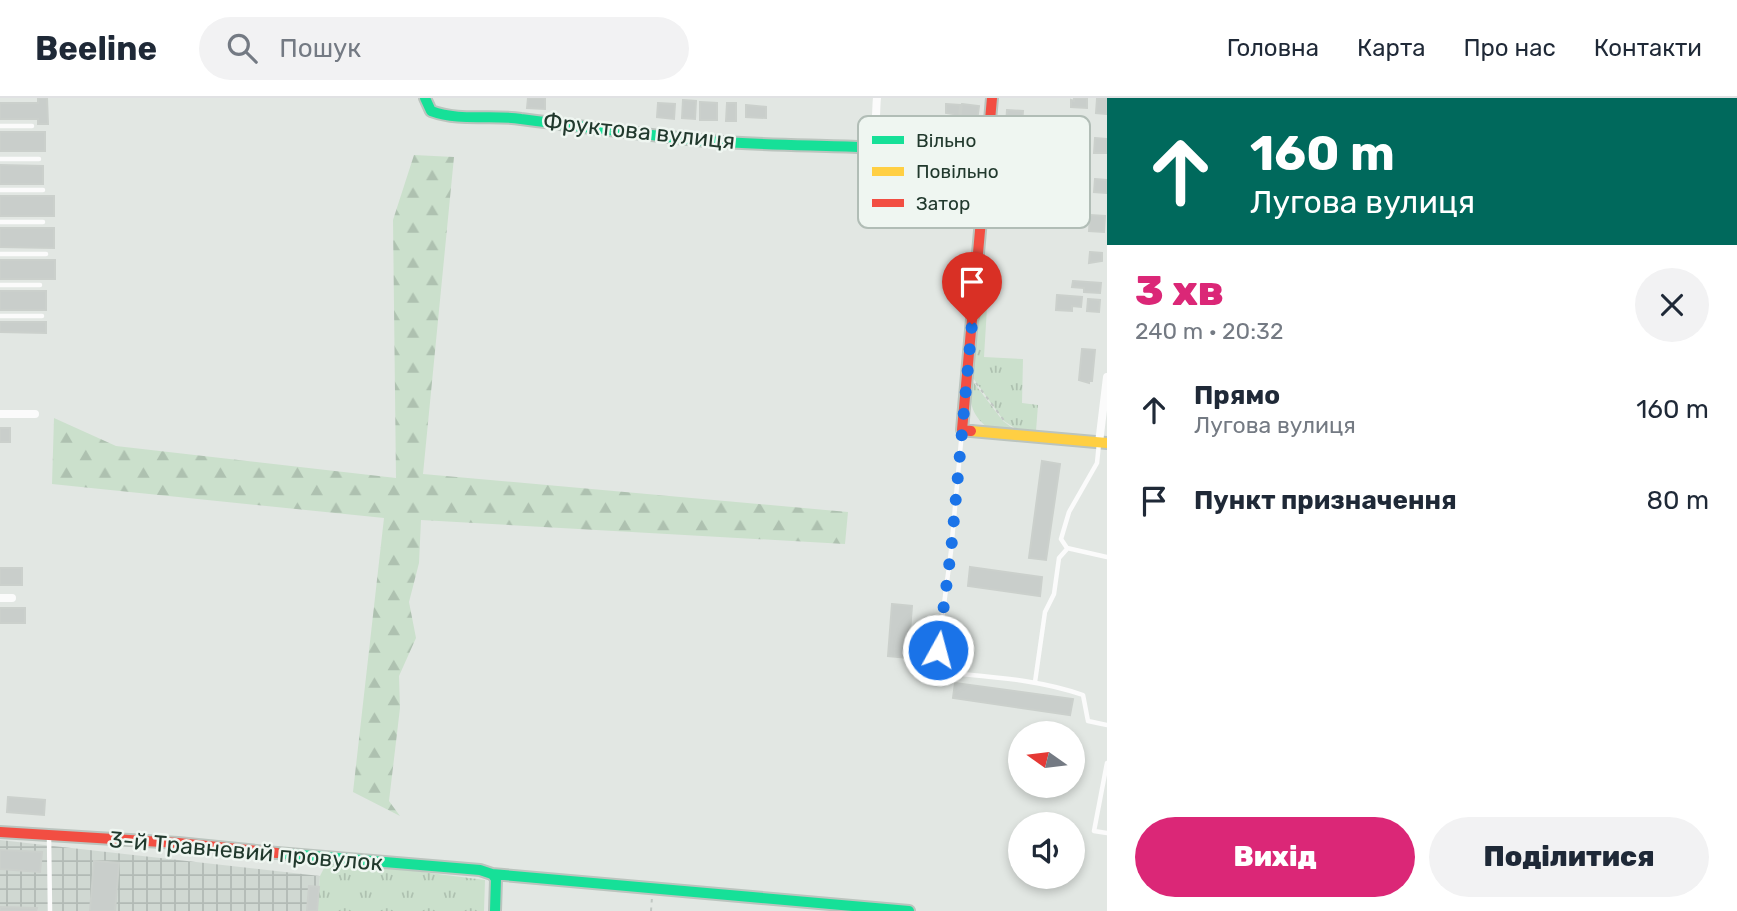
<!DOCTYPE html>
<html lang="uk">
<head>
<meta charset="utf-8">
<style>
	body { margin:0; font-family:Rubik,sans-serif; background:#f2f2f3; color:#1f2937; height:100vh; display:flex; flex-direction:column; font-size:26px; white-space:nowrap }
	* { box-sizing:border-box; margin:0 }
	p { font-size:23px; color:#747a83 }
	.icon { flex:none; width:38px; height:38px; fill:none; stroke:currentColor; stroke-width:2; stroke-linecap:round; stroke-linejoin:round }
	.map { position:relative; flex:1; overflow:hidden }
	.drawer { display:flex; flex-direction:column; background:#fff; width:630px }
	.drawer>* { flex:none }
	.hud { background:#00695c; color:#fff; overflow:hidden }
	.needle { width:46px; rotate:284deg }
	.buttons { position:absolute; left:1008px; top:623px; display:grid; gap:14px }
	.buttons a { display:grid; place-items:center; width:77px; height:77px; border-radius:50%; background:#fff; box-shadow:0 4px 10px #0003; font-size:35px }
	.pin { position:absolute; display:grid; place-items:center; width:60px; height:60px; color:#fff; margin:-72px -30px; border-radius:50% 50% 50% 0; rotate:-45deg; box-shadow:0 0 7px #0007 }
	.pin .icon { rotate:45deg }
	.me { position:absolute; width:77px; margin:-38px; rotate:7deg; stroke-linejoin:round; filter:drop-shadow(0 0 5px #0008) }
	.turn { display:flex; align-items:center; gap:24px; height:147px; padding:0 28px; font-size:32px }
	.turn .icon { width:91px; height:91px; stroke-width:2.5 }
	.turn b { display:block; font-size:49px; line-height:60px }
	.round { display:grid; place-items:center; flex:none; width:74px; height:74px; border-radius:37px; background:#f2f2f3 }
	.overview { display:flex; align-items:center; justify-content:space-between; height:119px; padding:0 28px }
	h1 { font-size:42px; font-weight:800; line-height:52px; color:#db2777 }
	.button { display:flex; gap:14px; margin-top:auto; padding:14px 28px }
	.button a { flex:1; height:80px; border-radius:42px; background:#db2777; color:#fff; font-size:28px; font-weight:800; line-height:80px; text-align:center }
	.button a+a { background:#f2f2f3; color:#1f2937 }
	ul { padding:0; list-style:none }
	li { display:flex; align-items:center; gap:21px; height:91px; padding:0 28px }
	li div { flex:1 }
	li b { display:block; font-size:26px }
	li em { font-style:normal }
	header { display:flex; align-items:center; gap:42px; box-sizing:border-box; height:98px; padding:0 35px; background:#fff; border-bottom:2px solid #e0e1e3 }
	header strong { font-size:33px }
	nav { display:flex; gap:38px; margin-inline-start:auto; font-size:24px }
	.search { width:490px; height:63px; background:#f2f2f3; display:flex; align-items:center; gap:18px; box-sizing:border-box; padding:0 24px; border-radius:38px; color:#747a83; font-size:26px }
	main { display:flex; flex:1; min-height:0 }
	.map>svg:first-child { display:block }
	.industrial { fill:url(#industrial-grid) }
	.grass { fill:url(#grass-tufts) }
	.forest { fill:url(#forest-firs) }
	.building { fill:#c9cecb; stroke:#cbd0cc; stroke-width:2 }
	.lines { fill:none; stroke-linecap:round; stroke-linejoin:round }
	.fast-casing { stroke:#bbc4be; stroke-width:14 }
	.slow-casing { stroke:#bbc4be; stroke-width:14 }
	.jam-casing { stroke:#bbc4be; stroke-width:14 }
	.path { stroke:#c0c7c3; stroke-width:2; stroke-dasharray:3.5 5; stroke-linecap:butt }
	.lane { stroke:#fbfbfb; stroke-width:4.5 }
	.street { stroke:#fbfbfb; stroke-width:8 }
	.fast { stroke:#16e098; stroke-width:10 }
	.slow { stroke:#ffcf43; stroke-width:10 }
	.jam { stroke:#f24e42; stroke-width:10 }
	.route { stroke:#1a73e8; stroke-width:12; stroke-dasharray:0 21.6 }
	.labels { text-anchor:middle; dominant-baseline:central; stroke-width:5; stroke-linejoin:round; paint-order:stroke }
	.street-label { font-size:23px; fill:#21392d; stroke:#eff6f1 }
	.key { fill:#eff6f1; stroke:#b1bdb6; stroke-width:2 }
	.key-label { font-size:19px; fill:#21392d }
</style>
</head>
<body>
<header>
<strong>Beeline</strong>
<div class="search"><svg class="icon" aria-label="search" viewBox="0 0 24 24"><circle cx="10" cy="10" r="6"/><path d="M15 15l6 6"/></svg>Пошук</div>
<nav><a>Головна</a><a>Карта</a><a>Про нас</a><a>Контакти</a></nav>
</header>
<main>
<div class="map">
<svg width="1107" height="813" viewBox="0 0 1107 813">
	<defs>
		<pattern id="industrial-grid" width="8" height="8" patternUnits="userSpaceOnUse" patternTransform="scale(1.75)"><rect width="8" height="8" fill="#d0d8d2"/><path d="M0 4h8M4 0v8" fill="none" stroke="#b2bab5"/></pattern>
		<pattern id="grass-tufts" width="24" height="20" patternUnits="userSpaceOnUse" patternTransform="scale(1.75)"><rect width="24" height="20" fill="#cbe0cc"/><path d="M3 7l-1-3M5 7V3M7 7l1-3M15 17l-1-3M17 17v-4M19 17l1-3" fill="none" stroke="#aec1b0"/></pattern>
		<pattern id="forest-firs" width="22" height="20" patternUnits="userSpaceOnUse" patternTransform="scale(1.75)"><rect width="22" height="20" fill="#cbe0cc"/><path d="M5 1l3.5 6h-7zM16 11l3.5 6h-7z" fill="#aec1b0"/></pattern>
	</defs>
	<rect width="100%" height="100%" fill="#e2e7e3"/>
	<path class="industrial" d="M0 742 320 778 317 813H0Z"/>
	<path class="grass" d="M981 192 988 193 984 259 1023 261 1022 305 1038 307 1036 333H1019L1004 323 973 280Z
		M971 281 1003 323 1018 334 999 338C974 321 968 312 971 281Z
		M328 762 485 782 484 813H317L320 778Z"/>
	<path class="forest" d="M414 57 454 59 423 376 848 414 845 446 421 422 419 465 409 504 416 540 399 578 400 610 389 703 400 718 353 694 384 420 52 386 54 320 116 348 396 380 393 122Z"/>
	<path class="building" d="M38 0H47L48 26H38V21H0V5H38Z
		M528 0H545V11L527 10Z
		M1074 0H1087V10L1071 9V2L1074 3Z
		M1097 1H1107V16L1096 15Z
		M683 2 696 3 695 21 682 20Z
		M700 4 717 5V22H700Z
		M658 5 675 6 674 21 657 19Z
		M727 5H736V23H726Z
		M946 6 960 7 959 21H952L953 16 946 15Z
		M962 6 979 8 977 23 960 22Z
		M746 7 766 9V20L746 19Z
		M1007 12 1023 13 1022 27 1006 26Z
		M0 34H45V53H0Z
		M1095 40 1107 41V55H1094Z
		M0 67 43 68V86H0Z
		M1095 81 1107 82V95L1094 94Z
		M0 98H54V118H0Z
		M1090 117 1105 118 1104 134 1089 133Z
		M0 130H54V150L0 149Z
		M1090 154 1102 155V163L1089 165Z
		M0 162H55V181H0Z
		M1073 183 1101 185 1100 195 1084 194V190L1072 189Z
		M0 193H46V212H0Z
		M1057 197 1082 199 1081 209 1072 208V213L1056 212Z
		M1088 201 1100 202 1099 214 1087 213Z
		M0 224H46V235L0 234Z
		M1082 251 1095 252 1092 283H1089V285L1079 282Z
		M0 330H10V344H0Z
		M1042 363 1060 366 1046 462 1029 460Z
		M970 469 1042 479 1040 498 968 488Z
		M0 470H22V487H0Z
		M892 506 912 508 908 560 888 558Z
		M0 510H25V525H0Z
		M955 585 1073 601 1070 617 953 600Z
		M8 699 45 702 44 717 7 714Z
		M0 752 42 754 40 774 0 771Z
		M94 763 119 765 115 813H90Z
		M309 788 319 789 317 813H307Z
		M0 809 37 810 36 813H0Z"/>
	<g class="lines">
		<g class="fast-casing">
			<path id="fast" d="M425 0 431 13C461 24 491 16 521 21 583 29 645 37 707 43 758 47 810 47 862 49
				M277 755 480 772 492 776 909 813
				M492 776 496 781 495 813"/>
		</g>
		<g class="slow-casing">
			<path id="slow" d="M971 333 1107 345"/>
		</g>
		<g class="jam-casing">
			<path id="jam" d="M971 333 962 332 992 0
				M0 734 178 745 277 755"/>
		</g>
		<path class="path" d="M976 285 1006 325
			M651 813 652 799"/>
		<path class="lane" d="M0 28H32
			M0 61H39
			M0 92H43
			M0 124H43
			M0 156H46
			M0 187H40
			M0 218H42
			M962 333 951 453 938 552 941 574C989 579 1038 581 1083 597L1088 623 1107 627
			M1099 345 1097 365 1069 414 1061 441 1067 450 1107 459
			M1035 584 1045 514 1054 496 1059 460 1067 451
			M1107 665 1094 733 1107 735
			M49 738 50 813"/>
		<path class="street" d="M877 0C875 17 879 41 862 49 875 57 882 68 895 75L970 89 983 98
			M0 316H35
			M1099 345 1107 279
			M0 500H12"/>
		<use href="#fast" class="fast"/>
		<use href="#slow" class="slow"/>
		<use href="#jam" class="jam"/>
	</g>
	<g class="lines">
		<path class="route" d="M938 552 951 453 972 226"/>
	</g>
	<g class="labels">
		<g class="street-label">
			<text transform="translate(639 33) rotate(6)">Фруктова вулиця</text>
			<text transform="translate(246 753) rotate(5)">3-й Травневий провулок</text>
		</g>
	</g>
	<rect x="858" y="18" width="232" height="112" rx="10" class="key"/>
	<rect x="872" y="38" width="32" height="8" fill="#16e098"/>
	<rect x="872" y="69" width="32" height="9" fill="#ffcf43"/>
	<rect x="872" y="101" width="32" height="8" fill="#f24e42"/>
	<g class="key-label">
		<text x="916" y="49">Вільно</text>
		<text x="916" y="80">Повільно</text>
		<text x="916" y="112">Затор</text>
	</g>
</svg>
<div class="buttons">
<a><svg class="needle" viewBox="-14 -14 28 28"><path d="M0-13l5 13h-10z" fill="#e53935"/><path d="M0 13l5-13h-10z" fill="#747a83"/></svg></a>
<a><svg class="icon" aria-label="sound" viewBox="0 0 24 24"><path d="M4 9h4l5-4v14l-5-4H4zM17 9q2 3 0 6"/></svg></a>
</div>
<div class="pin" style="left:972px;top:226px;background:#d93025"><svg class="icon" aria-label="arrive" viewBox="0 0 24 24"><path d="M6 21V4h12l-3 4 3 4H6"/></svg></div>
<svg class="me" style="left:938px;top:552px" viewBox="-20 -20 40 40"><circle r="17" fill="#1a73e8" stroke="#fff" stroke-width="3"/><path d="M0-11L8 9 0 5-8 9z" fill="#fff"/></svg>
</div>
<section class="drawer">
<div class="hud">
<div class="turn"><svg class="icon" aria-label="ahead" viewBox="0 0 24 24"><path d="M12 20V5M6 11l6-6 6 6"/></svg><div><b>160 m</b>Лугова вулиця</div></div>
</div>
<div class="overview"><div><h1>3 хв</h1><p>240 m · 20:32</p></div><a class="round"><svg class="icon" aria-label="close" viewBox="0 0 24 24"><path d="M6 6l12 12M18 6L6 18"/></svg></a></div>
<ul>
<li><svg class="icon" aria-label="ahead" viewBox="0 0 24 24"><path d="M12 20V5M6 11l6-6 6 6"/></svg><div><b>Прямо</b><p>Лугова вулиця</p></div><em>160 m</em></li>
<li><svg class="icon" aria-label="arrive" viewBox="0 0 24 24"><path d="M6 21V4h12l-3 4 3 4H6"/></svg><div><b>Пункт призначення</b></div><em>80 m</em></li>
</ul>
<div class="button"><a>Вихід</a><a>Поділитися</a></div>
</section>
</main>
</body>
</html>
